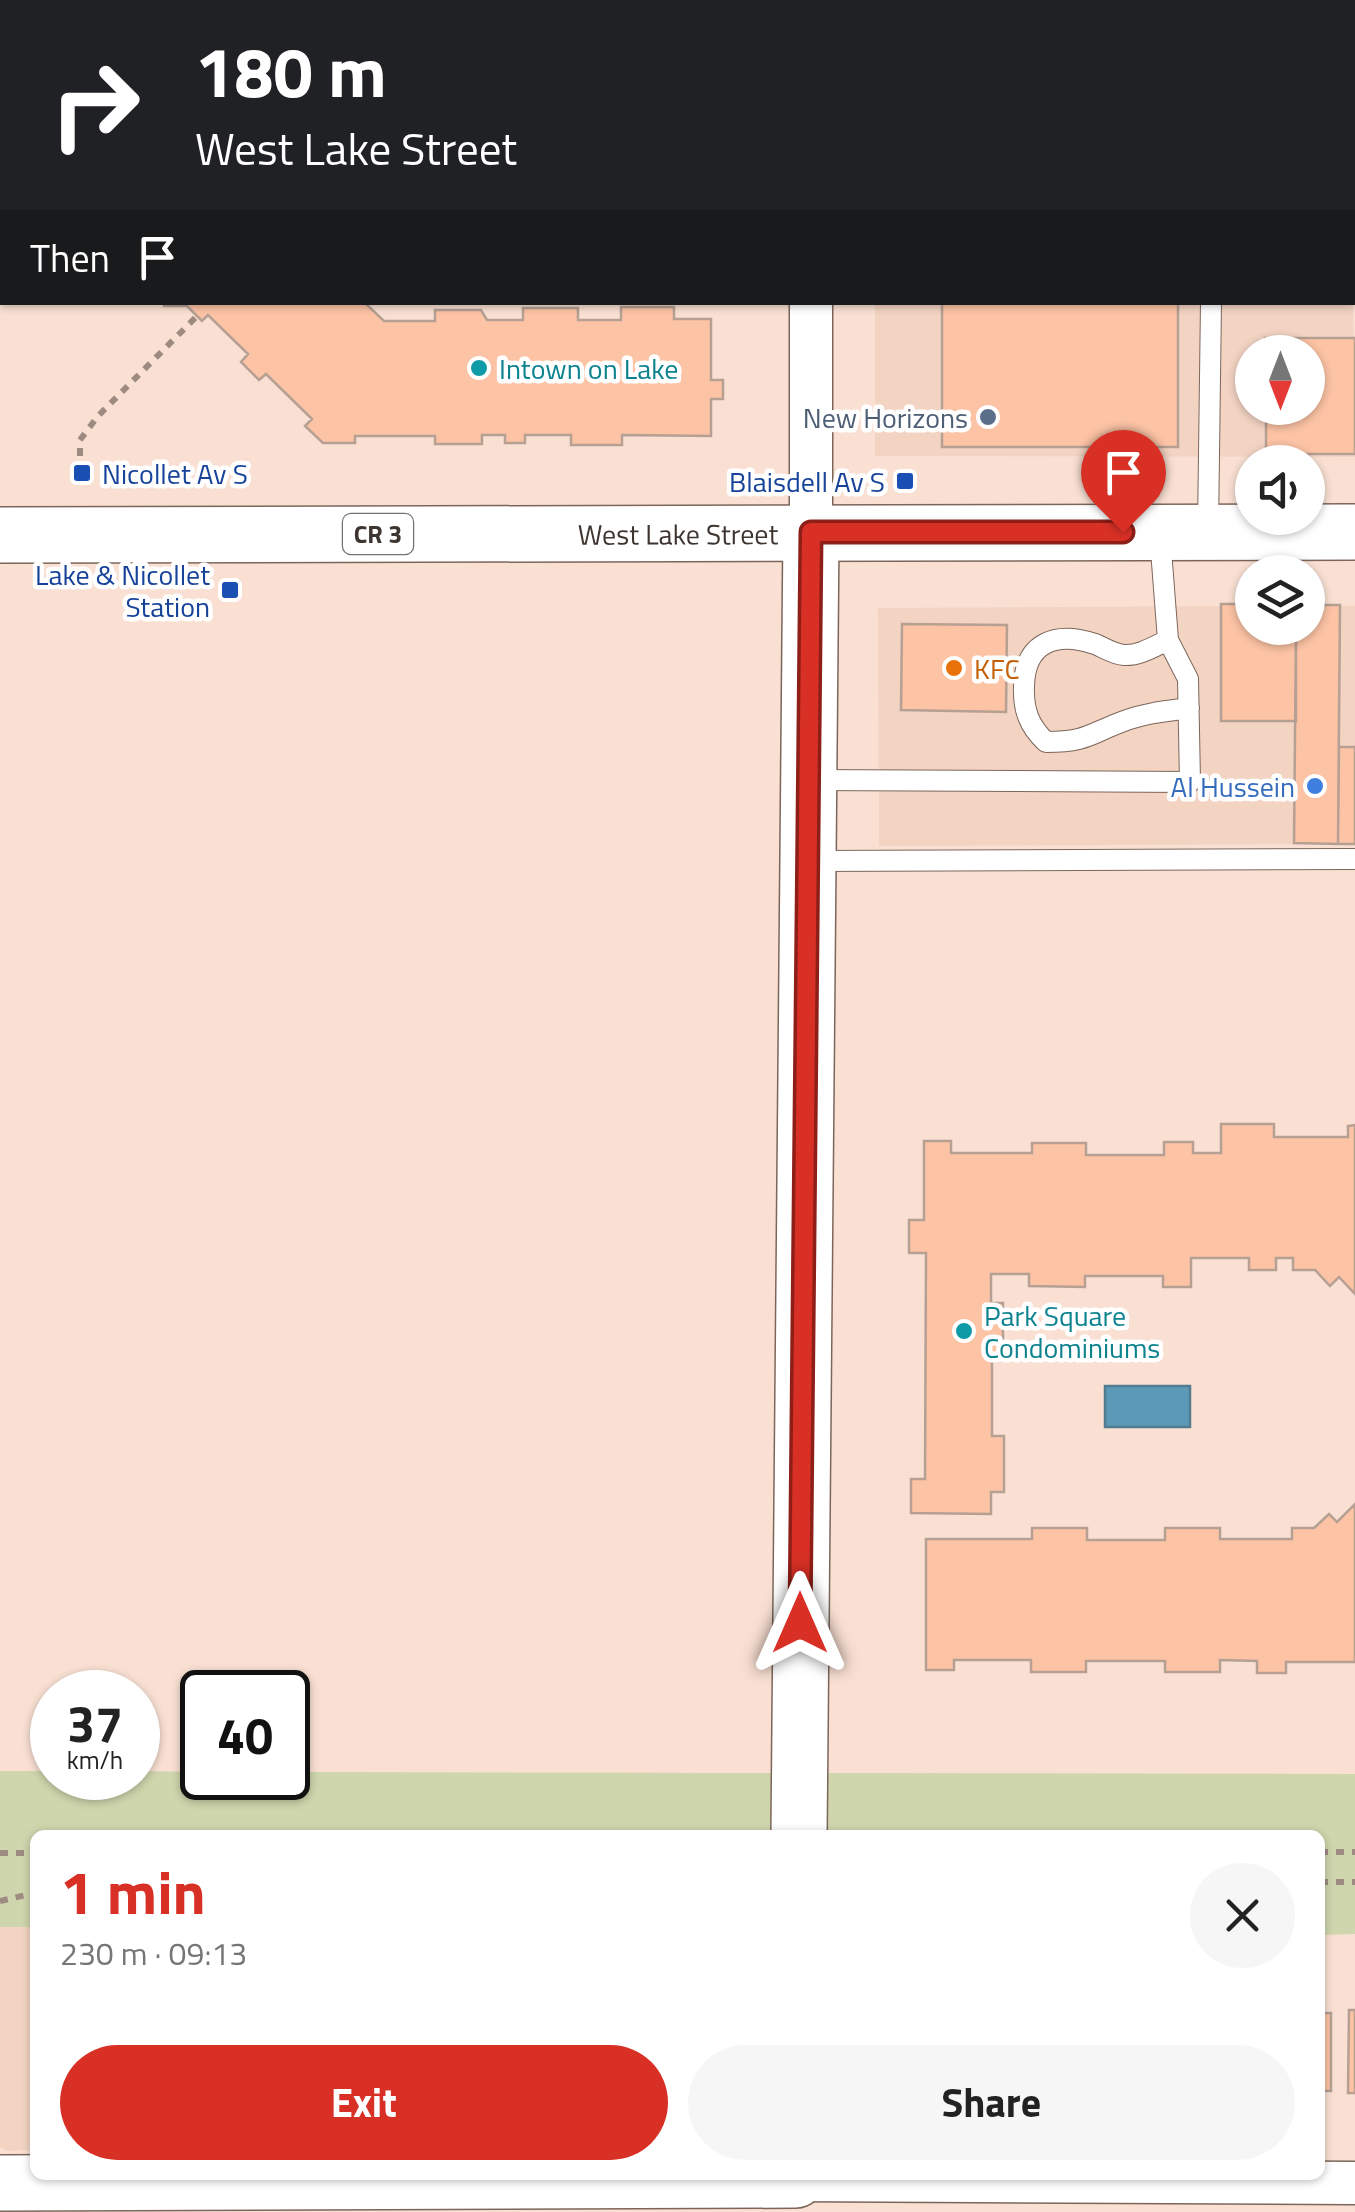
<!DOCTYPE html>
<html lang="en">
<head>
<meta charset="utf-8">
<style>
	body { margin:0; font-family:"Titillium Web",sans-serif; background:#f6f6f6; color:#222; height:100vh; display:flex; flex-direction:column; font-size:38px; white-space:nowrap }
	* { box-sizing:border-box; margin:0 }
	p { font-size:32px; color:#767676 }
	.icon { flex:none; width:55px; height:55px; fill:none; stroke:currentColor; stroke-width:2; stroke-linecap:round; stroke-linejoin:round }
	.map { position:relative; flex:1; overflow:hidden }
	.panel { position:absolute; left:30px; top:1830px; width:1295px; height:350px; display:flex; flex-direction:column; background:#fff; border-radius:15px; box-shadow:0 2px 8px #0004 }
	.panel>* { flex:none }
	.banner { position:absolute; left:0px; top:0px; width:1355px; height:305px; box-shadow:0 2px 8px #0004; background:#202124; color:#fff; overflow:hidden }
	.needle { width:65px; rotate:180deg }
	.controls { position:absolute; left:1235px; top:335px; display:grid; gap:20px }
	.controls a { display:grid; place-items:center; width:90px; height:90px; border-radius:50%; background:#fff; box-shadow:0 2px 8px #0004; font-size:50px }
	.speed { position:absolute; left:30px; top:1670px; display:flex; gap:20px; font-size:50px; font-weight:700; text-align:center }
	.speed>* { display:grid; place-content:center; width:130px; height:130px; border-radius:50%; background:#fff; box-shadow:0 2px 8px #0004; line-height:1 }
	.speed small { font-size:25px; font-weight:400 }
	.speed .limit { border:5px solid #111; border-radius:15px; background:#fff; color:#111 }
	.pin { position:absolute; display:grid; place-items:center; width:85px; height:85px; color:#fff; margin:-102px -42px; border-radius:50% 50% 50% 0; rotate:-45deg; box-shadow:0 0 10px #0007 }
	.pin .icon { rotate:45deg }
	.me { position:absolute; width:110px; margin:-55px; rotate:0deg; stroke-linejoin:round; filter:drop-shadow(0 0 8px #0008) }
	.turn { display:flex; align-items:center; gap:35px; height:210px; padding:0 30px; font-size:45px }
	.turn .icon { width:130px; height:130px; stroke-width:2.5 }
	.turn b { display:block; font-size:70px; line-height:85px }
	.then { display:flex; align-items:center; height:95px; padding:0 30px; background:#0003; gap:20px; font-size:38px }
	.round { display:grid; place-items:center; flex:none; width:105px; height:105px; border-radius:52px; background:#f6f6f6 }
	.overview { display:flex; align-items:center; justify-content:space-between; height:170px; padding:0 30px }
	h1 { font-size:60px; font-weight:700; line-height:75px; color:#d93025 }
	.button { display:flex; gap:20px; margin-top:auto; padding:20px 30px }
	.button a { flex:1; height:115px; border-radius:60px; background:#d93025; color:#fff; font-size:40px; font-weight:700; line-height:115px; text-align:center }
	.button a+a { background:#f6f6f6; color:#222 }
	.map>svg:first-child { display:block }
	.built { fill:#f3d4c3; fill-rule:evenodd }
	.green { fill:#cfd6ad }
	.water { fill:#5c99b6; stroke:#537b8e; stroke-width:2.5 }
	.building { fill:#fcc3a5; stroke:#b69f93; stroke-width:2.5 }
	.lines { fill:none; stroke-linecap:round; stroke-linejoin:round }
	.lane-casing { stroke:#7c665b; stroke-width:22 }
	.street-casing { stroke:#7c665b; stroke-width:45 }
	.secondary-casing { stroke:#7c665b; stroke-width:58 }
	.primary-casing { stroke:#7c665b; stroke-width:58 }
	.path { stroke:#9d8b82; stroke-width:6; stroke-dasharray:8 8; stroke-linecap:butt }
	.lane { stroke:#fff; stroke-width:20 }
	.street { stroke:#fff; stroke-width:42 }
	.secondary { stroke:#fff; stroke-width:55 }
	.primary { stroke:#fff; stroke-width:55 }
	.route-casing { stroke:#8d1f18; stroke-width:25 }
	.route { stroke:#d93025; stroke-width:18 }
	.culture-dot { fill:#0f9aa8; stroke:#fff; stroke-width:4 }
	.service-dot { fill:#5c6f8a; stroke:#fff; stroke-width:4 }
	.transit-dot { fill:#1a4fb4; stroke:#fff; stroke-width:4 }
	.food-dot { fill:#e8710a; stroke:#fff; stroke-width:4 }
	.shop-dot { fill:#3f7fe0; stroke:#fff; stroke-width:4 }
	.labels { text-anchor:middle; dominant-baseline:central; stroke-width:9; stroke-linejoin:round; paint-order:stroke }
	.shield { fill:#fff; stroke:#78726e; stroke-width:2.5 }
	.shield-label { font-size:25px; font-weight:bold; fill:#3e3530 }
	.culture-label { font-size:28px; fill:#0d838f; stroke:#fff; text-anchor:start }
	.service-label { font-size:28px; fill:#4e5e75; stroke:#fff; text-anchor:end }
	.transit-label { font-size:28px; fill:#164399; stroke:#fff; text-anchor:end }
	.street-label { font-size:28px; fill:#3e3530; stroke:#fff }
	.food-label { font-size:28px; fill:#c56008; stroke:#fff; text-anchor:start }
	.shop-label { font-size:28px; fill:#366cbe; stroke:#fff; text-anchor:end }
</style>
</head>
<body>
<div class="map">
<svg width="1355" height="2212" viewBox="0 0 1355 2212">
	<rect width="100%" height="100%" fill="#f9e0d3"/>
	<path class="built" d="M1352 230 1355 457 875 456V303L1352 302ZM1252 352H1308V408H1252Z
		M1252 606V628H1308V606H1355V844L879 846 878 608Z
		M0 1925 35 1926V2150L8 2151 0 2147Z"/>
	<path class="green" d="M0 1771H52V1778H138V1771L202 1772V1778H288V1772L1355 1774V1934L1320 1935V1835H35V1927H0Z"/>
	<path class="water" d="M1105 1386H1190V1427H1105Z"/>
	<path class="building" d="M945 0H1048V2H945Z
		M1092 0H1191V2H1092Z
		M1235 0H1281V2H1235Z
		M1329 0H1355V41L1352 2Z
		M164 302H364L384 321H435V310H481L487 320H523V308H578V320H621V307H674V319H711V380H723V399H711V436L622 435V445H571V435H525V443H505V435H482V444H435V436H355V443H323L305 426 312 419 266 374 259 380 241 362 248 354 208 315 202 321 187 306H164Z
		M942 302H1178V447H942Z
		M1265 338H1355V454H1266V408H1308V352H1265Z
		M1221 604H1252V628H1296V721H1221Z
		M1308 605H1340L1338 844 1294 843 1296 628H1308Z
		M902 624 1007 625 1006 712 901 710Z
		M1339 747H1355V844H1338Z
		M1221 1124H1274V1137H1348V1126L1355 1125V1294L1339 1277 1330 1286 1315 1270H1293V1258H1276V1270H1249V1258H1191V1287H1163V1276H1085V1287L1029 1286V1274H991V1303H1003V1359H992V1436H1004V1492H991V1514L911 1513V1479H925L926 1253H909V1220H924V1141H951V1153H1032V1143H1086V1155H1164V1142H1193V1153H1221Z
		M1355 1504V1662H1286V1673H1257V1661L1220 1660V1672H1165V1661H1086V1672H1031V1660H954V1670H926V1539H1032V1528H1087V1540H1165V1528H1220V1539H1292V1528H1314L1329 1514 1337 1522Z
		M1349 2010H1355V2093H1348Z
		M1320 2013H1331V2091H1320Z"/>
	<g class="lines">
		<g class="lane-casing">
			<path id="lane" d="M686 0V2
				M78 2V0
				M1352 120H1355
				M1208 530 1211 302
				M1168 640C1155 646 1139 656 1124 655 1113 654 1105 648 1095 644 1056 631 1025 642 1024 686 1023 710 1029 726 1046 742 1087 742 1089 734 1124 721 1145 713 1167 711 1189 708
				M810 780 1190 782 1188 679 1168 640 1160 537
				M812 861 1355 859"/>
		</g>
		<g class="street-casing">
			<path id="street" d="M810 0V2
				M811 532V302
				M796 2180 1355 2183"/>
		</g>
		<g class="secondary-casing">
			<path id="secondary" d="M799 1835 811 532
				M0 2183 796 2180"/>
		</g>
		<g class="primary-casing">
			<g id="primary">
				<path id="s1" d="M0 535 1355 532"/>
			</g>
		</g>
		<path class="path" d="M435 302H602
			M80 456V440L98 416 197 316
			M1320 1852H1355
			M0 1853H35
			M1320 1882H1355
			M0 1901 35 1893"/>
		<use href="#lane" class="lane"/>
		<use href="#street" class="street"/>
		<use href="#secondary" class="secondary"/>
		<use href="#primary" class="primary"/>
	</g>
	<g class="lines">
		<g class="route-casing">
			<path id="route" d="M800 1623 811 532H1123"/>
		</g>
		<use href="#route" class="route"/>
	</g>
	<g class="culture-dot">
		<circle cx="479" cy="368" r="10"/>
		<circle cx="964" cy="1331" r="10"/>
	</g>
	<circle class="service-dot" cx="988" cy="417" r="10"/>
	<g class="transit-dot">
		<rect x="72" y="463" width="20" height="20" rx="5"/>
		<rect x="895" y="471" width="20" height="20" rx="5"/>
		<rect x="220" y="580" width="20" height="20" rx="5"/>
	</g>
	<circle class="food-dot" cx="954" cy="668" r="10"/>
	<circle class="shop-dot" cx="1315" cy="786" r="10"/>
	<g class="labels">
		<rect class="shield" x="343" y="514" width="70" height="40" rx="8"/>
		<g class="shield-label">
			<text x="378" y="534">CR 3</text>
		</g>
		<g class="culture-label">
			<text x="499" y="368">Intown on Lake</text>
			<text x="984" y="1315">Park Square<tspan x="984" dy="32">Condominiums</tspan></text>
		</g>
		<g class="service-label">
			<text x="968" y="417">New Horizons</text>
		</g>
		<g class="transit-label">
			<text x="102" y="473" text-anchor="start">Nicollet Av S</text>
			<text x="885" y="481">Blaisdell Av S</text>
			<text x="210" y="574">Lake &amp; Nicollet<tspan x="210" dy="32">Station</tspan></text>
		</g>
		<g class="street-label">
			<text stroke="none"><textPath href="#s1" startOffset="678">West Lake Street</textPath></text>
		</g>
		<g class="food-label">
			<text x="974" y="668">KFC</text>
		</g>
		<g class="shop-label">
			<text x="1295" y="786">Al Hussein</text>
		</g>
	</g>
</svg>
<div class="controls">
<a><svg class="needle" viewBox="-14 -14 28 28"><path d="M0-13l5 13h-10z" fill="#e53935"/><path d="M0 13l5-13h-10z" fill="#767676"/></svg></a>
<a><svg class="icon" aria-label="sound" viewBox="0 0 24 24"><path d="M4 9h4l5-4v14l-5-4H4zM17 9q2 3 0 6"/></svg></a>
<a><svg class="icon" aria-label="layers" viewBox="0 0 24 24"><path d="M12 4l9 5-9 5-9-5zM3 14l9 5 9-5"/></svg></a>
</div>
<div class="speed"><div>37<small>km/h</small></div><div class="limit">40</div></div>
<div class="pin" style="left:1123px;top:532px;background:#d93025"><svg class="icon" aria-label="arrive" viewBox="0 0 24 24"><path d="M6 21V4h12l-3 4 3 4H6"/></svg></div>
<svg class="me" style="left:800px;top:1623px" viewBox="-20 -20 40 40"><path d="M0-17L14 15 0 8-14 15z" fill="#d93025" stroke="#fff" stroke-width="4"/></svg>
<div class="banner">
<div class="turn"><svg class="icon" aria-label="right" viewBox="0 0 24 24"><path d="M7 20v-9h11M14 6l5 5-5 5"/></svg><div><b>180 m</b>West Lake Street</div></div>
<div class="then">Then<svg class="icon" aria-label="arrive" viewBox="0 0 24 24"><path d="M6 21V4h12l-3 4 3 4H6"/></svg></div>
</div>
<section class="panel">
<div class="overview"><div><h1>1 min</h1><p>230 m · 09:13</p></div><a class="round"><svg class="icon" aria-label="close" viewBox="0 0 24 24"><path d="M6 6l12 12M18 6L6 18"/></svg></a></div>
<div class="button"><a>Exit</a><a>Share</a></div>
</section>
</div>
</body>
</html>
